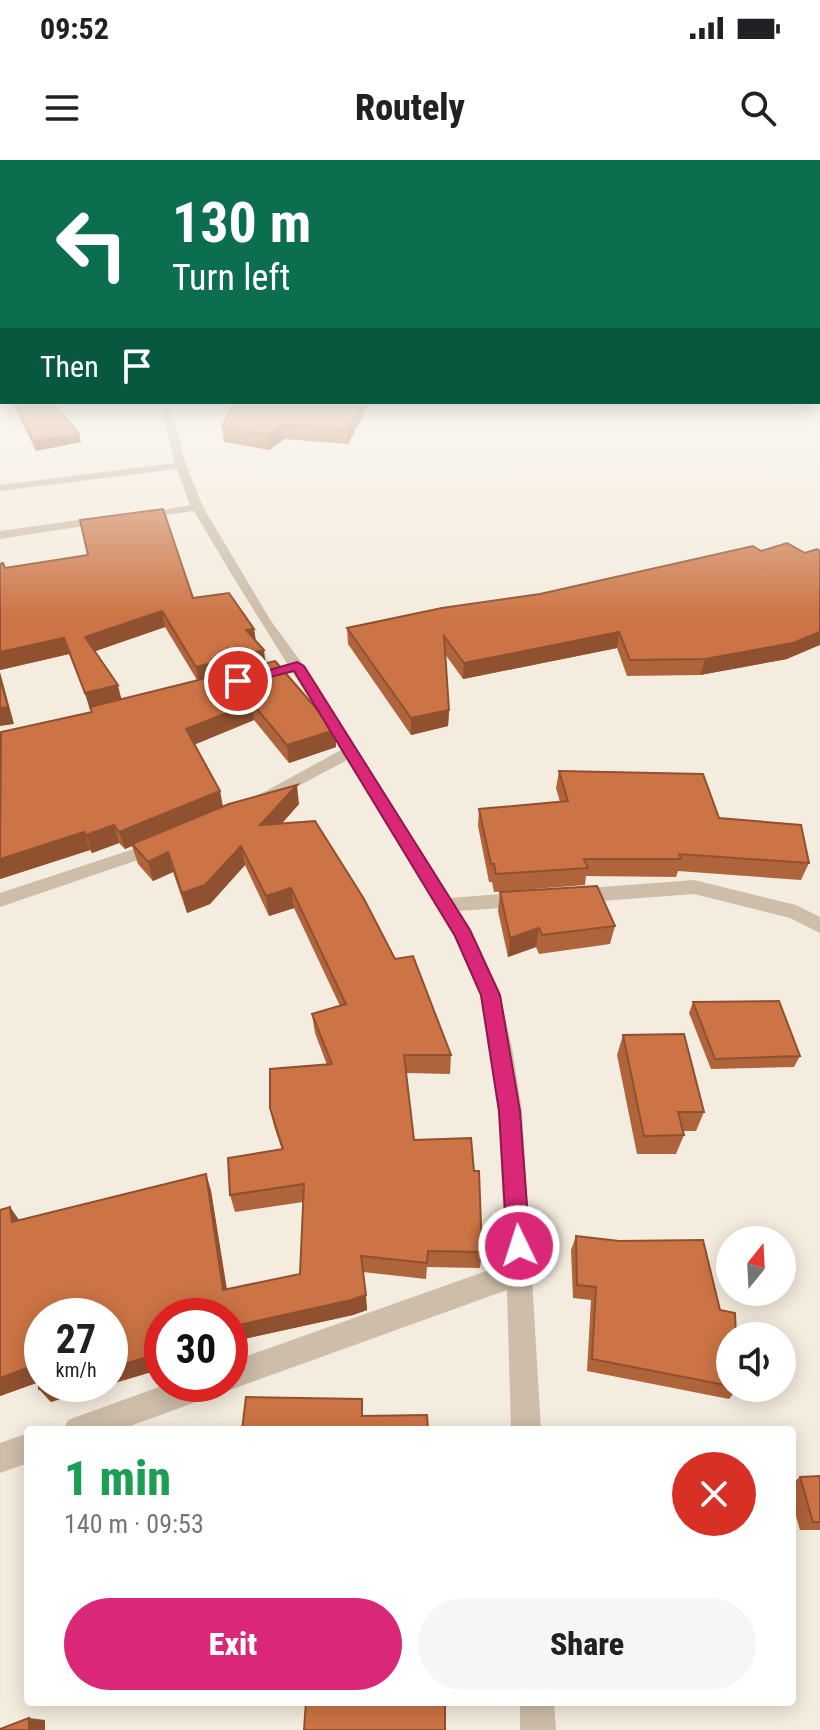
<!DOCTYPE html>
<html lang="en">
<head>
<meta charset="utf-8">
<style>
	body { margin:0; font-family:"Roboto Condensed",sans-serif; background:#f6f6f6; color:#202124; height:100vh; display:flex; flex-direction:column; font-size:30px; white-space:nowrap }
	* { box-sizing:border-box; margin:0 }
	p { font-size:26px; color:#757577 }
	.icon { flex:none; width:44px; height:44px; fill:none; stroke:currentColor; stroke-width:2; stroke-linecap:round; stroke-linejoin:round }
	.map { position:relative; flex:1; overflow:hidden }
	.panel { position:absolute; left:24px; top:1266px; width:772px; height:280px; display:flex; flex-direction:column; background:#fff; border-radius:8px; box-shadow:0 4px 20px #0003 }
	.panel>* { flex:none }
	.hud { position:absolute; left:0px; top:0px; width:820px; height:244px; box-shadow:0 4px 20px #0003; background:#0b6e4f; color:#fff; overflow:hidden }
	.needle { width:52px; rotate:18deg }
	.tools { position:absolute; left:716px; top:1066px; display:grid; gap:16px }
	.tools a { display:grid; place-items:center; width:80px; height:80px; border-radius:50%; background:#fff; box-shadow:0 4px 20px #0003; font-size:40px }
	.speed { position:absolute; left:24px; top:1138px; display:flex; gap:16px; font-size:40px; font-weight:700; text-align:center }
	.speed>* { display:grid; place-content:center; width:104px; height:104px; border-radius:50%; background:#fff; box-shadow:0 4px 20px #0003; line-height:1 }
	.speed small { font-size:20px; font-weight:400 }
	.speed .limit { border:12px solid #d22; background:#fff; color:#111 }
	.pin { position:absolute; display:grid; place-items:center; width:68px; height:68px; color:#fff; margin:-34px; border:4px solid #fff; border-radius:50%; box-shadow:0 2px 8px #0007 }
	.me { position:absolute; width:88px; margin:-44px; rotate:356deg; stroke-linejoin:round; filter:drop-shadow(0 0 6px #0008) }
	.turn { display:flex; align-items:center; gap:28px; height:168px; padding:0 40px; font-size:36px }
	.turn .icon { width:104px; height:104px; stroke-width:2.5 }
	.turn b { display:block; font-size:56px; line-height:68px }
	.then { display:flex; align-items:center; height:76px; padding:0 40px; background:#0003; gap:16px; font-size:30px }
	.round { display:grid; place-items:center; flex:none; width:84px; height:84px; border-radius:42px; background:#f6f6f6 }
	.headline { display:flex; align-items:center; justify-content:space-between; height:136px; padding:0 40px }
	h1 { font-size:48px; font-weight:800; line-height:60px; color:#1e9e55 }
	.button { display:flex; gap:16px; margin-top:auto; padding:16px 40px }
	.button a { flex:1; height:92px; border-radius:48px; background:#db2777; color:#fff; font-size:32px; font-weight:800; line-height:92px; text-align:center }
	.button a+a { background:#f6f6f6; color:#202124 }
	.status { display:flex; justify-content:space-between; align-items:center; height:56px; padding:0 40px; background:#fff; direction:ltr }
	.status svg { height:22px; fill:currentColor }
	header { display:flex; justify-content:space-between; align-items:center; height:104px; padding:0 40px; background:#fff; font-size:36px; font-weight:800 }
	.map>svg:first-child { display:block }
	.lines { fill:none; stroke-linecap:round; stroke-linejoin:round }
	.street { fill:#cdbda9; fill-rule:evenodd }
	.wall { fill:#af643b; fill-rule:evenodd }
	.shaded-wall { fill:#8f5130 }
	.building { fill:#cc7445; stroke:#8f5130; stroke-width:2 }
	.route { fill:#db2777; stroke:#8e194d; stroke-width:2 }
</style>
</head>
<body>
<div class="status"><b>09:52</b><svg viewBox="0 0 49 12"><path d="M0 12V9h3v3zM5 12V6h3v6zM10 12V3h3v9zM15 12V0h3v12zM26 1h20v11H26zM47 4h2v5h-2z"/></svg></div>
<header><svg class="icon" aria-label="menu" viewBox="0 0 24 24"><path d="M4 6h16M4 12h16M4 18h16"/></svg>Routely<svg class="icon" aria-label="search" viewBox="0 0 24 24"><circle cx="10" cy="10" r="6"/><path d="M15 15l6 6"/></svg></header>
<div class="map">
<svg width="820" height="1570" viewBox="0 0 820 1570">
	<rect width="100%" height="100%" fill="#f4ecde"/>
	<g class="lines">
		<path class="street" d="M160 242H170L186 305 203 347 271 461 304 506 450 738 527 732 537 739 527 746 458 751 500 835 512 888 522 951 541 1270H511L507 1130 230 1230 221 1227 218 1234 119 1270H63L68 1260 167 1224H230V1202L506 1104 498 951 480 835 454 776 347 600 261 646 255 647 246 642 341 590C292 510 241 432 194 351L138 359 132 356 190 345 177 309 0 331V325L175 303Z
			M106 356 112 360 110 362 0 379V371Z
			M161 680 167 682 170 686 167 690 0 747V733Z
			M694 720 796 745 820 757V773L790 758 694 734 575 743 565 736 575 729Z
			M28 1273V1303L0 1313V1283Z
			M520 1542H554L556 1570H520Z"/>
	</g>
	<path class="wall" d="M12 242H53L81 282 36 291Z
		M370 242 348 284 284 279 269 290 224 282 222 267Z
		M0 404 5 408 193 438 254 469 256 481 266 503 335 570 336 587 289 603 254 560 194 585 220 631 223 647 299 644 282 663 395 799 451 895 450 914 406 913 414 980 482 1092 480 1108 427 1107 426 1119 363 1112 367 1150 353 1155 235 1181 236 1186 230 1188V1156L51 1242 39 1229V1222L0 1236V1050L20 1060 206 1014 211 1031 227 1129 300 1114 303 1042 235 1052 230 1035 282 990 274 966 270 948 327 905 315 873 312 854 340 846 294 748 269 756 245 705 210 744 187 753 173 712 153 721 138 704 132 686 125 689 119 683 92 693 90 690 0 719V574L92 552 69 494 0 510ZM165 467 197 520 122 539 95 491Z
		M540 434 787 499 700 515 627 516 617 488 463 519 445 494 449 550 448 566 411 575 348 484 347 468Z
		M559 611 719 658 809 703 801 720 678 711 676 717 586 716 585 725 494 732 492 722H489L478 666 479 649 560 642 556 628Z
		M500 732 615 766 610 784 539 794 536 787 508 797 498 751Z
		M693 842 800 896 794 907 711 909 689 853Z
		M623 875 704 952 696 971H683L684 975 676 994H637L617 895Z
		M576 1076 720 1150 730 1228H738L729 1239 587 1211 591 1140 573 1138 571 1090Z
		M820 1316V1370H800L792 1343V1323L800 1317Z"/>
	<path class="shaded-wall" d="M362 242H370L348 284 347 270Z
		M283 265 284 279 269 290 268 275Z
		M79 274 81 282 36 291 34 282Z
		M162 451 165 467 90 493 85 477Z
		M254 469 256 485 246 470Z
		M619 472 617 488 463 519 464 503Z
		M820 472V485L787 499 700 515 705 499Z
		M64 478 69 494 0 510V492Z
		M264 490 266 506 199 523 196 507Z
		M0 512 14 564 0 566Z
		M118 525 122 542 90 550 85 533Z
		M252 543 254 560 190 586 186 569Z
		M449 550 448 566 411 575V558Z
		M335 570 336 587 289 603 287 585Z
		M297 625 299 644 263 685 260 665Z
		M220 631 223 648 132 684V686L125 689 119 672Z
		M114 665 119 683 92 693 86 675Z
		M84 672 90 690 0 719V699Z
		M241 686 245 705 210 744 187 753 182 733Z
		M168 692 173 712 153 721 148 702Z
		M291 728 294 748 269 756 266 736Z
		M539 768 536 787 508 797 510 778Z
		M206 1014 211 1031 229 1145 223 1130Z
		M10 1047 22 1064 12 1062Z
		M366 1135 367 1150 353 1155 235 1181 236 1186 230 1188V1167Z
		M162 1193V1209L51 1242 39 1229 56 1224H110V1208Z
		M38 1204 42 1221 0 1236V1218Z
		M29 1558 45 1560V1570H29Z"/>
	<path class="building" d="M14 242H53L79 274 34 282Z
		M234 242H362L347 270 283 265 268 275 222 267Z
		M163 349 193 438 229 433 254 469 246 470 264 490 196 507 162 451 85 477 118 525 85 533 64 478 0 492V404L3 403 5 408 88 395 80 360Z
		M787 383 805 393 817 389 820 391V472L793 483 705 499 630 500 619 472 464 503 444 476 449 550 411 558 347 468 442 448 540 434 753 386 761 391Z
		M275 501 335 570 287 585 252 543 186 569 220 631 119 672 114 665 86 675 84 672 0 699 1 572 92 552 90 547Z
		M0 518 8 547 0 548Z
		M559 611 703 614 719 658 801 665 809 703 679 694 681 699H584L588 708 496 714 494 704H491L479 649 568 641Z
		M297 625 260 665 315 661 364 739 395 799 413 796 451 895H404L414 980 471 978 474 1011H479L482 1092 428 1091 427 1103 361 1096 366 1135 351 1140 230 1167V1156H162V1193L110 1208V1156H42V1224H56L39 1229 38 1204 0 1218V1050L10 1047 12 1062 206 1014 223 1130 300 1114 304 1024 230 1035 228 998 283 989 270 948V909L332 904 312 854 346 844 291 728 266 736 241 686 205 725 182 733 168 692 148 702 132 684 229 644Z
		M597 726 615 766 542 775 539 768 510 778 500 732Z
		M779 841 800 896 715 899 693 842Z
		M684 874 704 952H678L684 975 644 976 623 875Z
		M576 1076 619 1081 703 1080 720 1150 735 1153 736 1176H730V1226L592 1199 596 1127 577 1125Z
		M246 1237 362 1239V1256L427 1255 428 1270H242Z
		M820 1316V1362H813L800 1317Z
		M306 1542H445V1570H304Z
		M29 1558V1570H0V1569Z"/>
	<linearGradient id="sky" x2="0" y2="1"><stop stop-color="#7db0d3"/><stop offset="0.52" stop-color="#faf6f0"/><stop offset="1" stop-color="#faf6f0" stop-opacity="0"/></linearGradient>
	<rect width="820" height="457" fill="url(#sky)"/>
	<path class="route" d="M297 502 304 506 470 770 500 835 520 951 530 1086 527 1094 519 1097 510 1094 507 1086 499 951 481 835 455 776 294 511 238 525 231 521Z"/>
</svg>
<div class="tools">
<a><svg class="needle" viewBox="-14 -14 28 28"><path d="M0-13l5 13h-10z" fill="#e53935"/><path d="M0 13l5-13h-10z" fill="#757577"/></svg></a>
<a><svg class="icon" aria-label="sound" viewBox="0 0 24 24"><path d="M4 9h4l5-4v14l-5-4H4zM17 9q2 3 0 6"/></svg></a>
</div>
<div class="speed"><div>27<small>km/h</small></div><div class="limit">30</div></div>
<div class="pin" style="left:238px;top:521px;background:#d93025"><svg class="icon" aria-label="arrive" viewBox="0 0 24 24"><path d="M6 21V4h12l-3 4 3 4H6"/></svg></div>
<svg class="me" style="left:519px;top:1086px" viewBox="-20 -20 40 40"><circle r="17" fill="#db2777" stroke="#fff" stroke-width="3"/><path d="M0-11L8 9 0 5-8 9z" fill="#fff"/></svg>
<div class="hud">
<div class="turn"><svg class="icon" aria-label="left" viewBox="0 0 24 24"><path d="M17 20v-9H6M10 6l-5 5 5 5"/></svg><div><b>130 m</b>Turn left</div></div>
<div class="then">Then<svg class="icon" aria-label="arrive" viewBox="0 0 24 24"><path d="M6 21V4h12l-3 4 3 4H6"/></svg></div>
</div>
<section class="panel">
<div class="headline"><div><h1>1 min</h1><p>140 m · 09:53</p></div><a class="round" style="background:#d93025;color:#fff"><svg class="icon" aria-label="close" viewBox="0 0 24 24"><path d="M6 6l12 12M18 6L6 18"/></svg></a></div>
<div class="button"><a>Exit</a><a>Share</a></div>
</section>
</div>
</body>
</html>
